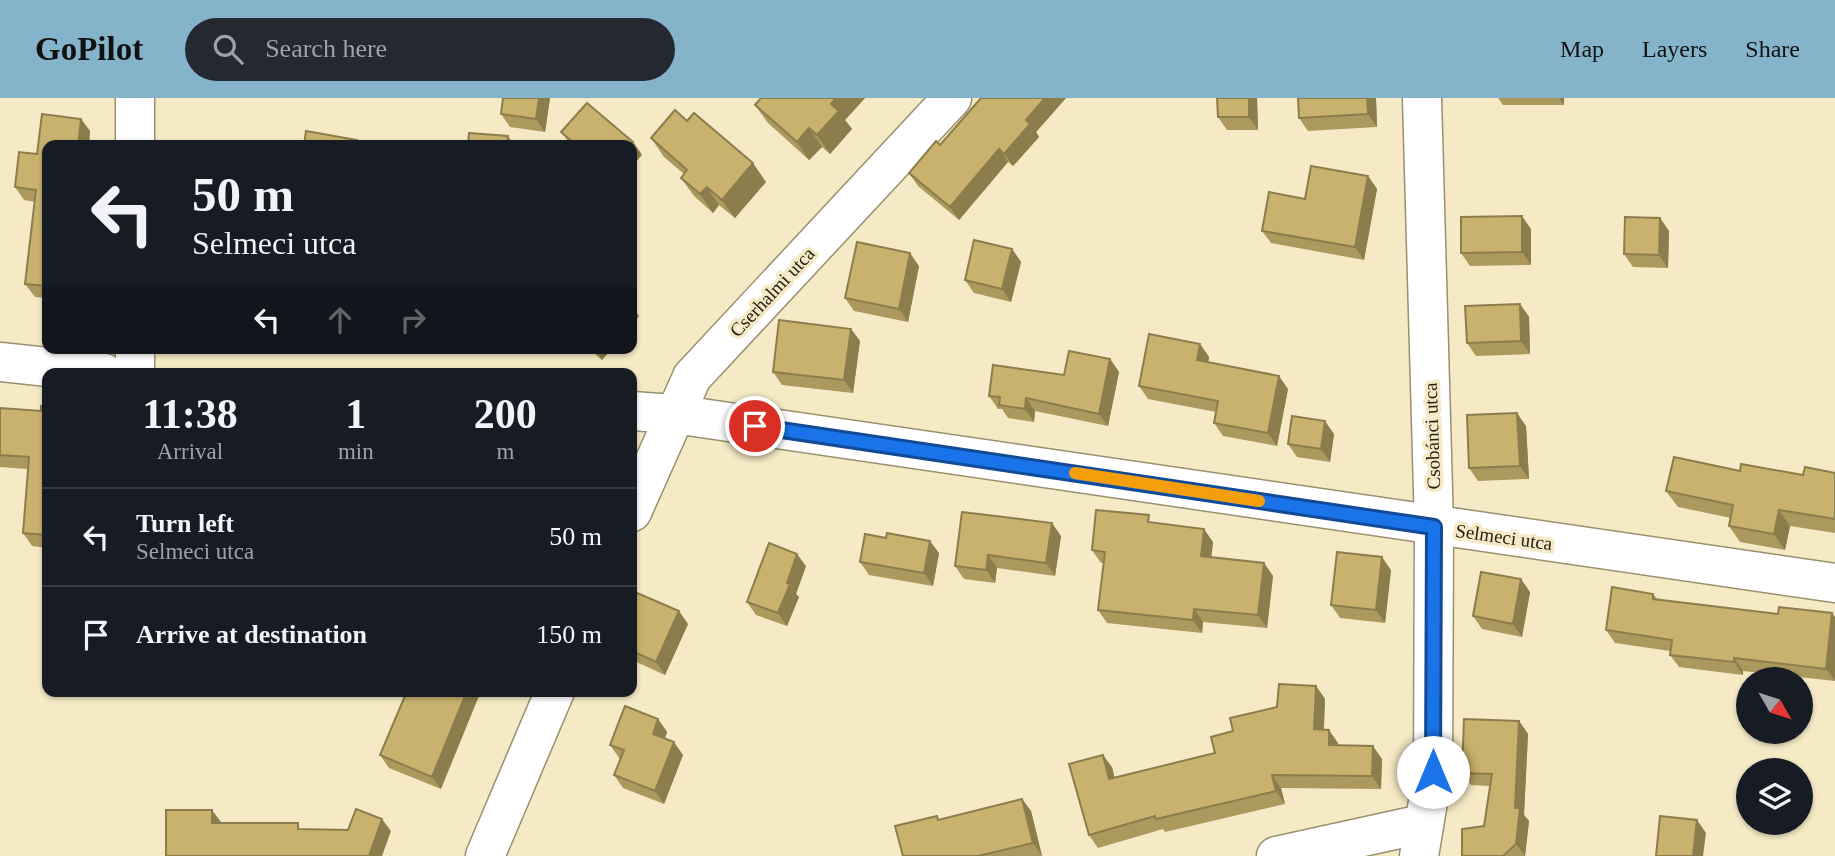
<!DOCTYPE html>
<html lang="en">
<head>
<meta charset="utf-8">
<style>
	body { margin:0; font-family:Georgia,serif; background:#242831; color:#f1f3f6; height:100vh; display:flex; flex-direction:column; font-size:26px; white-space:nowrap }
	* { box-sizing:border-box; margin:0 }
	p { font-size:23px; color:#9ea1a6 }
	.icon { flex:none; width:38px; height:38px; fill:none; stroke:currentColor; stroke-width:2; stroke-linecap:round; stroke-linejoin:round }
	.map { position:relative; flex:1; overflow:hidden }
	.sheet { position:absolute; left:42px; top:270px; width:595px; height:329px; display:flex; flex-direction:column; background:#171b24; border-radius:14px; box-shadow:0 2px 5px #0004 }
	.sheet>* { flex:none }
	.hud { position:absolute; left:42px; top:42px; width:595px; height:214px; border-radius:14px; box-shadow:0 2px 5px #0004; background:#171b24; color:#f1f3f6; overflow:hidden }
	.needle { width:46px; rotate:129deg }
	.buttons { position:absolute; left:1736px; top:569px; display:grid; gap:14px }
	.buttons a { display:grid; place-items:center; width:77px; height:77px; border-radius:50%; background:#171b24; box-shadow:0 2px 5px #0004; font-size:35px }
	.pin { position:absolute; display:grid; place-items:center; width:60px; height:60px; color:#fff; margin:-30px; border:4px solid #fff; border-radius:50%; box-shadow:0 2px 7px #0007 }
	.me { position:absolute; width:77px; margin:-38px; rotate:0deg; stroke-linejoin:round; filter:drop-shadow(0 0 5px #0008) }
	.turn { display:flex; align-items:center; gap:24px; height:147px; padding:0 35px; font-size:32px }
	.turn .icon { width:91px; height:91px; stroke-width:2.5 }
	.turn b { display:block; font-size:49px; line-height:60px }
	.lanes { display:flex; align-items:center; height:66px; padding:0 35px; background:#0003; justify-content:center; gap:35px; direction:ltr }
	.lanes .off { opacity:.35 }
	.eta { display:flex; justify-content:space-evenly; align-items:center; height:119px; text-align:center }
	.eta b { font-size:42px; font-weight:600; line-height:49px }
	ul { padding:0; list-style:none }
	li { display:flex; align-items:center; gap:21px; height:98px; padding:0 35px; border-top:2px solid #363941 }
	li div { flex:1 }
	li b { display:block; font-size:26px }
	li em { font-style:normal }
	header { display:flex; align-items:center; gap:42px; box-sizing:border-box; height:98px; padding:0 35px; background:#85b4ca; color:#111 }
	header strong { font-size:33px }
	nav { display:flex; gap:38px; margin-inline-start:auto; font-size:24px }
	.search { width:490px; height:63px; background:#242831; display:flex; align-items:center; gap:18px; box-sizing:border-box; padding:0 24px; border-radius:38px; color:#9ea1a6; font-size:26px }
	.map>svg:first-child { display:block }
	.lines { fill:none; stroke-linecap:round; stroke-linejoin:round }
	.minor-casing { stroke:#9a906e; stroke-width:41 }
	.minor { stroke:#fff; stroke-width:38 }
	.wall { fill:#ac995e }
	.shaded-wall { fill:#8c7d4c }
	.building { fill:#c8b26d; stroke:#8c7d4c; stroke-width:2 }
	.route-casing { stroke:#114b97; stroke-width:18 }
	.route { stroke:#1a73e8; stroke-width:12 }
	.slow { stroke:#f59e0b; stroke-width:12 }
	.labels { text-anchor:middle; dominant-baseline:central; stroke-width:7; stroke-linejoin:round; paint-order:stroke }
	.street-label { font-size:19px; fill:#262215; stroke:#f5eac5 }
</style>
</head>
<body>
<header>
<strong>GoPilot</strong>
<div class="search"><svg class="icon" aria-label="search" viewBox="0 0 24 24"><circle cx="10" cy="10" r="6"/><path d="M15 15l6 6"/></svg>Search here</div>
<nav><a>Map</a><a>Layers</a><a>Share</a></nav>
</header>
<div class="map">
<svg width="1835" height="758" viewBox="0 0 1835 758">
	<rect width="100%" height="100%" fill="#f5eac5"/>
	<g class="lines">
		<g class="minor-casing">
			<path id="minor" d="M135 0V47
				M135 250V275
				M0 264 104 275
				M632 313 674 316 1835 485
				M632 414 692 279 952 0
				M485 758 555 593
				M1276 758 1422 726
				M1419 758 1433 674 1434 429 1422 0"/>
		</g>
		<use href="#minor" class="minor"/>
	</g>
	<path class="wall" d="M550 0 545 34 510 29 501 16Z
		M761 0H865L845 22 852 31 830 56 822 49 809 62 768 25 755 7Z
		M981 0H1066L1036 34 1039 39 1013 68 1008 64 959 122 918 88 909 75 940 47Z
		M1217 0H1257L1258 32H1227L1218 19Z
		M1376 0 1377 29 1308 33 1299 20Z
		M1498 0H1564V7H1503Z
		M42 16 81 21 90 33 89 47H47V200L35 199 25 186 35 104 24 102 15 89 19 54 37 56Z
		M687 23 766 84 735 120 719 107 713 115 694 98 681 80 684 76 664 59 651 40Z
		M561 34 633 44 642 57 632 47H571Z
		M1368 78 1377 91 1364 162 1271 145 1262 133 1305 101Z
		M1660 120 1669 133 1668 170 1633 169 1624 156Z
		M1531 131V167L1470 168 1461 155Z
		M1012 151 1021 164 1011 204 974 195 965 182Z
		M919 168 908 224 854 213 845 200Z
		M1520 206 1529 219 1530 256 1476 258 1467 245Z
		M851 231 860 243 853 295 782 287 773 274Z
		M1200 246 1209 259 1208 265 1288 291 1277 348 1223 338 1214 325 1216 314 1148 301 1139 288Z
		M588 250H612L602 262Z
		M1110 261 1119 274 1108 328 1035 313 1034 324 1008 320 1002 311H998L989 298 1064 277Z
		M47 309V450L32 448 23 435 28 371 0 369V310L41 313Z
		M1526 328 1529 381 1478 383 1469 370Z
		M1334 336 1330 364 1297 359 1288 346Z
		M1740 373 1803 377 1835 375V435L1790 428 1785 452 1740 444 1729 428 1731 420 1678 409 1666 393Z
		M962 414 1061 438 1055 478 997 470 995 485 964 481 955 468Z
		M1154 425 1213 444 1211 459 1264 465 1273 478 1267 530 1203 524 1202 535 1107 525 1098 512 1103 465H1101L1092 452Z
		M939 455 933 488 869 477 860 464Z
		M806 468 796 496 799 499 787 528 756 517 747 504Z
		M1391 472 1385 525 1340 520 1331 507Z
		M1530 494 1522 539 1482 531 1473 518Z
		M1653 496 1658 502 1778 516 1835 519V583L1743 573V577L1679 569 1670 557V553L1615 545 1606 532Z
		M632 508 688 526 665 577 632 562Z
		M1316 588 1325 601 1324 632 1338 645V647L1382 661 1381 691 1281 690 1285 706 1165 734 1163 731 1098 750 1089 737 1112 669 1114 680 1215 655 1233 633Z
		M407 593 441 691 389 670 380 657Z
		M658 621 667 634 665 640 683 657 664 706 623 690 614 677 620 661 610 647Z
		M1519 623 1528 636 1524 717 1529 723 1525 758H1462L1484 728 1490 688 1471 687 1462 675Z
		M1022 701 1031 713 1042 758H903Z"/>
	<path class="shaded-wall" d="M539 0H550L545 34 536 21Z
		M836 0H865L845 22 852 31 830 56 817 37 831 6Z
		M1045 0H1066L1036 34 1039 39 1013 68 1004 56 1026 22Z
		M1249 0H1257L1258 32 1249 19Z
		M1367 0H1376L1377 29 1368 16Z
		M1559 0H1564V7Z
		M81 21 90 33 89 47H78Z
		M809 30 822 49 809 62 797 44Z
		M508 38 514 47H507Z
		M633 44 642 57 632 68V47H630Z
		M999 51 1008 64 959 122 950 109Z
		M753 65 766 84 735 120 722 102Z
		M1368 78 1377 91 1364 162 1355 149Z
		M707 89 719 107 713 115 700 96Z
		M1522 118 1531 131V167L1522 154Z
		M1660 120 1669 133 1668 170 1659 157Z
		M1012 151 1021 164 1011 204 1002 191Z
		M910 155 919 168 908 224 899 211Z
		M1520 206 1529 219 1530 256 1521 243Z
		M632 207 639 218 632 227Z
		M851 231 860 243 853 295 844 282Z
		M1200 246 1209 259 1206 275 1197 262Z
		M594 250H612L602 262Z
		M1110 261 1119 274 1108 328 1099 316Z
		M1279 278 1288 291 1277 348 1268 335Z
		M1026 300 1035 313 1034 324 1025 311Z
		M1517 315 1526 328 1529 381 1520 368Z
		M1325 323 1334 336 1330 364 1321 351Z
		M1779 412 1790 428 1785 452 1774 436Z
		M1052 425 1061 438 1055 478 1046 465Z
		M1204 431 1213 444 1210 471 1201 458Z
		M930 443 939 455 933 488 924 475Z
		M797 456 806 468 796 496 799 499 787 528 778 515 787 485Z
		M988 457 997 470 995 485 986 472Z
		M1382 459 1391 472 1385 525 1376 512Z
		M1264 465 1273 478 1267 530 1258 517Z
		M1521 481 1530 494 1522 539 1513 526Z
		M1194 511 1203 524 1202 535 1193 522Z
		M679 513 688 526 665 577 656 564Z
		M1832 515 1835 519V583L1826 571Z
		M1734 560 1743 573V577L1734 564Z
		M1316 588 1325 601 1323 644 1314 631Z
		M467 593H481L441 691 432 679Z
		M658 621 667 634 662 649 653 636Z
		M1519 623 1528 636 1524 717 1529 723 1525 758 1516 746 1515 710Z
		M1329 632 1338 645V660L1329 647Z
		M674 644 683 657 664 706 655 693Z
		M1373 648 1382 661 1381 691 1372 678Z
		M1103 657 1112 669 1118 694 1109 681Z
		M1272 677 1281 690 1285 706 1276 693Z
		M1022 701 1031 713 1042 758 1033 745Z
		M212 712 221 724V738L212 725Z
		M382 721 391 733 382 758H369Z
		M1697 722 1706 735 1703 758H1693Z"/>
	<path class="building" d="M503 0H539L536 21 501 16Z
		M761 0H836L831 6 839 13 817 37 809 30 797 44 755 7Z
		M981 0H1045L1026 22 1030 26 1004 56 999 51 950 109 909 75 936 43 940 47Z
		M1217 0H1249V19H1218Z
		M1298 0H1367L1368 16 1299 20Z
		M587 5 633 44 630 47H576L561 34Z
		M675 12 687 23 694 15 753 65 722 102 707 89 700 96 681 80 687 72 651 40Z
		M42 16 81 21 78 47H47V188L25 186 36 92 15 89 19 54 37 56Z
		M306 33 357 42 356 47H304Z
		M469 35 508 38 507 47H468Z
		M1311 68 1368 78 1355 149 1262 133 1269 94 1305 101Z
		M1522 118V154L1461 155V119Z
		M1625 119 1660 120 1659 157 1624 156Z
		M974 142 1012 151 1002 191 965 182Z
		M857 144 910 155 899 211 845 200Z
		M1520 206 1521 243 1467 245 1465 208Z
		M779 222 851 231 844 282 773 274Z
		M1149 236 1200 246 1197 262 1279 278 1268 335 1214 325 1218 303 1139 288Z
		M1069 253 1110 261 1099 316 1026 300 1025 311 999 307 1000 299 989 298 993 267 1064 277Z
		M41 308 47 309V437L23 435 29 359 0 357V310L41 313Z
		M1517 315 1520 368 1469 370 1467 317Z
		M1292 318 1325 323 1321 351 1288 346Z
		M1674 359 1740 373 1741 366 1803 377 1805 369 1835 375V421L1779 412 1774 436 1729 428 1733 407 1666 393Z
		M1096 412 1149 417 1148 424 1204 431 1201 458 1264 465 1258 517 1194 511 1193 522 1098 512 1105 454 1092 452Z
		M962 414 1052 425 1046 465 988 457 986 472 955 468Z
		M887 435 930 443 924 475 860 464 865 436 886 440Z
		M769 445 797 456 787 485 790 486 778 515 747 504Z
		M1337 454 1382 459 1376 512 1331 507Z
		M1481 474 1521 481 1513 526 1473 518Z
		M1612 489 1653 496V501L1778 516 1779 509 1832 515 1826 571 1734 560V564L1670 557 1672 542 1606 532Z
		M637 495 679 513 656 564 632 553V508Z
		M1279 586 1316 588 1314 631 1329 632V647L1373 648 1372 678 1272 677 1276 693 1156 721 1155 718 1089 737 1069 666 1103 657 1109 681 1215 655 1211 639 1233 633 1230 620 1277 609Z
		M407 593H467L432 679 380 657Z
		M625 608 658 621 653 636 674 644 655 693 614 677 624 652 610 647Z
		M1464 621 1519 623 1515 710H1520L1516 746 1503 758H1462V731L1484 728 1492 676 1462 675Z
		M1022 701 1033 745 978 758H903L895 728 937 718 938 722Z
		M356 711 382 721 369 758H166V712H212V725H298V731L348 732Z
		M1660 718 1697 722 1693 758H1656Z"/>
	<g class="lines">
		<g class="route-casing">
			<path id="route" d="M755 328 1434 429 1433 674"/>
		</g>
		<use href="#route" class="route"/>
		<path class="slow" d="M1075 375 1259 403"/>
	</g>
	<g class="labels">
		<g class="street-label">
			<text transform="translate(772 194) rotate(-47)">Cserhalmi utca</text>
			<text transform="translate(1432 338) rotate(-92)">Csobánci utca</text>
			<text transform="translate(1504 439) rotate(8)">Selmeci utca</text>
		</g>
	</g>
</svg>
<div class="buttons">
<a><svg class="needle" viewBox="-14 -14 28 28"><path d="M0-13l5 13h-10z" fill="#e53935"/><path d="M0 13l5-13h-10z" fill="#9ea1a6"/></svg></a>
<a><svg class="icon" aria-label="layers" viewBox="0 0 24 24"><path d="M12 4l9 5-9 5-9-5zM3 14l9 5 9-5"/></svg></a>
</div>
<div class="pin" style="left:755px;top:328px;background:#d93025"><svg class="icon" aria-label="arrive" viewBox="0 0 24 24"><path d="M6 21V4h12l-3 4 3 4H6"/></svg></div>
<svg class="me" style="left:1433px;top:674px" viewBox="-20 -20 40 40"><circle r="19" fill="#fff"/><path d="M0-13L10 11 0 6-10 11z" fill="#1a73e8"/></svg>
<div class="hud">
<div class="turn"><svg class="icon" aria-label="left" viewBox="0 0 24 24"><path d="M17 20v-9H6M10 6l-5 5 5 5"/></svg><div><b>50 m</b>Selmeci utca</div></div>
<div class="lanes"><svg class="icon" aria-label="left" viewBox="0 0 24 24"><path d="M17 20v-9H6M10 6l-5 5 5 5"/></svg><svg class="icon off" aria-label="ahead" viewBox="0 0 24 24"><path d="M12 20V5M6 11l6-6 6 6"/></svg><svg class="icon off" aria-label="right" viewBox="0 0 24 24"><path d="M7 20v-9h11M14 6l5 5-5 5"/></svg></div>
</div>
<section class="sheet">
<div class="eta">
<div><b>11:38</b><p>Arrival</p></div>
<div><b>1</b><p>min</p></div>
<div><b>200</b><p>m</p></div>
</div>
<ul>
<li><svg class="icon" aria-label="left" viewBox="0 0 24 24"><path d="M17 20v-9H6M10 6l-5 5 5 5"/></svg><div><b>Turn left</b><p>Selmeci utca</p></div><em>50 m</em></li>
<li><svg class="icon" aria-label="arrive" viewBox="0 0 24 24"><path d="M6 21V4h12l-3 4 3 4H6"/></svg><div><b>Arrive at destination</b></div><em>150 m</em></li>
</ul>
</section>
</div>
</body>
</html>
